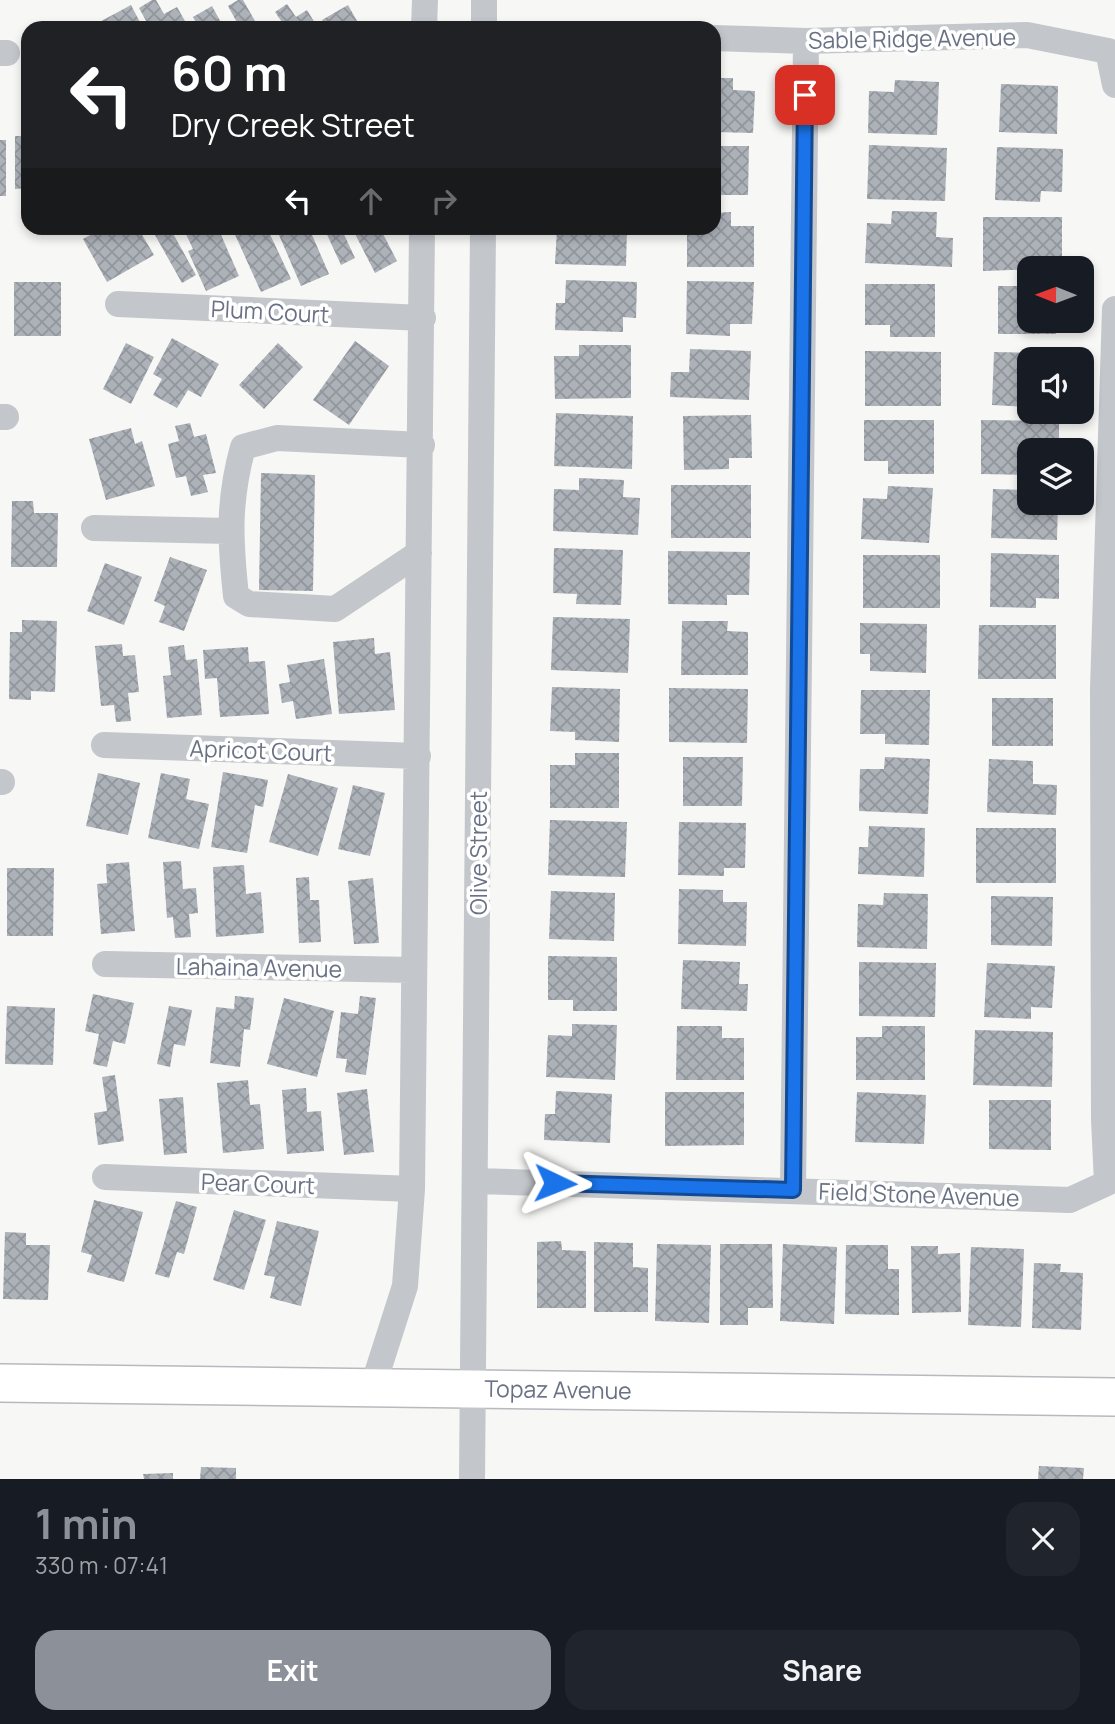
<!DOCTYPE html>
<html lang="en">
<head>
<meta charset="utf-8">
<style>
	body { margin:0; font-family:Manrope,sans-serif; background:#20242c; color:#f1f3f6; height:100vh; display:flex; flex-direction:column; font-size:26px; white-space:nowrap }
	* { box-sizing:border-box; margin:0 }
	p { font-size:23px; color:#9ea1a6 }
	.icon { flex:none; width:38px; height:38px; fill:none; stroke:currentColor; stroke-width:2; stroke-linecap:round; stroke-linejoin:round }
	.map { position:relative; height:1479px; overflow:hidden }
	.panel { display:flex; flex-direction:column; background:#171b24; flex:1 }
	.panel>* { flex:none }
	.guide { position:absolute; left:21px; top:21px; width:700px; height:214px; border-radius:21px; box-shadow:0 4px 10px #0003; background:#202124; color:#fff; overflow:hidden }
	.needle { width:46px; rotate:271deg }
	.fabs { position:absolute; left:1017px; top:256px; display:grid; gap:14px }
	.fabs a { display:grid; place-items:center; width:77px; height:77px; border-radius:14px; background:#171b24; box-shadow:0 4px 10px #0003; font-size:35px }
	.pin { position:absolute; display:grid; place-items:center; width:60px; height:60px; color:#fff; margin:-30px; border-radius:14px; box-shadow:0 4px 10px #0006 }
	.me { position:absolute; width:77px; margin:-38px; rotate:92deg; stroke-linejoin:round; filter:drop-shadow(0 0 5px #0008) }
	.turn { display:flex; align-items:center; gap:24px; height:147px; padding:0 35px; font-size:32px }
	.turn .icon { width:91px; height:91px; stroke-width:2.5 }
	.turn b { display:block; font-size:49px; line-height:60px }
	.lanes { display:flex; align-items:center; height:66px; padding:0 35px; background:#0003; justify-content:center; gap:35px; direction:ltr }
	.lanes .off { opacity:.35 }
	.round { display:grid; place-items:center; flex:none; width:74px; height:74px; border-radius:21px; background:#20242c }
	.overview { display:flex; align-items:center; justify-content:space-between; height:119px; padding:0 35px }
	h1 { font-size:42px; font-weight:700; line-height:52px; color:#8c9099 }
	.cta { display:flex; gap:14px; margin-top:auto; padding:14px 35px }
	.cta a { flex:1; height:80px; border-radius:21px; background:#8c9099; color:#fff; font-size:28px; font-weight:700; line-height:80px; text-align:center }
	.cta a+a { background:#20242c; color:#f1f3f6 }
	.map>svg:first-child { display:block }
	.building { fill:url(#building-cross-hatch) }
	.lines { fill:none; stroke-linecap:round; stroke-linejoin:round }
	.secondary-casing { stroke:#b6b9be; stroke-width:40 }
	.street { stroke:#c3c6ca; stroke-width:26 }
	.secondary { stroke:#fff; stroke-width:37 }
	.route-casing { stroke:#114b97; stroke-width:18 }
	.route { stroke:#1a73e8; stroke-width:12 }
	.labels { text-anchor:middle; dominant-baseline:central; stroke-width:7; stroke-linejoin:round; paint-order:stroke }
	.street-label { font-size:23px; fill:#697284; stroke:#fff }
</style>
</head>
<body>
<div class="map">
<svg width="1115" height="1479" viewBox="0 0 1115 1479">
	<defs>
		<pattern id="building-cross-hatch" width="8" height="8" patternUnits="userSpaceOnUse" patternTransform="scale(1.75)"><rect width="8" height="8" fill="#adb2b9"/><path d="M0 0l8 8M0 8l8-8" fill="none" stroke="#91959c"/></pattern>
	</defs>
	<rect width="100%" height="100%" fill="#f7f7f5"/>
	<path class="building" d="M152 0H156L164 14 177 7 189 28H150L139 8Z
		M238 0H243L259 28H240L228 6Z
		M287 4 296 17 307 10 318 28H286L275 12Z
		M131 5 143 28H93L92 26Z
		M348 5 361 28H326L322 20Z
		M212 6 224 28H199L193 17Z
		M714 78H733V90L755 91 753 133 714 132Z
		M895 80 939 82 937 135 868 133 869 91 894 92Z
		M1001 84 1058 86 1057 134 999 132Z
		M15 136H28V188L15 189Z
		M0 140H6V196H0Z
		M869 145 947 148 945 201 867 199Z
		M714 146H749L748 195H714Z
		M997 147 1063 149 1062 192 1041 191 1040 202 995 200Z
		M892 211 937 212 936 237 953 238 952 267 865 263 867 223 891 224Z
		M731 212V226H754V267H687V228H714V213Z
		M983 217H1062V268L983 271Z
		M89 228H138L154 255 107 282 83 239 92 234Z
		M151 228H170L196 275 182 283Z
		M183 228H218L239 276 206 291 188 251 193 249Z
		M232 228H267L291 279 261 292Z
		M276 228H291L293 232 309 228 329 274 301 286Z
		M324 228H341L355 258 341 265Z
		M352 228H380L397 261 375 273Z
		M557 228H627L626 266 555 264Z
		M566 280 637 282 636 318 623 317V332L555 330 556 303H565Z
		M687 281 754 282 752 324H730V336L686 334Z
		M14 282H61V336H14Z
		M865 284H935V337H890V325H865Z
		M998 286H1029V320H1056V334H998Z
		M172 338 219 364 201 397 188 390 177 408 153 395 162 379 153 374Z
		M355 341 389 366 349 425 313 400Z
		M126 343 154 357 131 404 103 389Z
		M278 343 303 367 264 409 239 385Z
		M579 345H631V398L555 399 554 356H579Z
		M690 349 751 351 749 400 670 397 671 372H689Z
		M865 351 941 352V406H865Z
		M994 352 1038 353V359H1029V407L992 405Z
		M556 413 633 416 632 469 554 466Z
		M751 415 752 458H729V469L684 470 683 416Z
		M864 420H934V474H888V461H864Z
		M981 420 1059 421V450H1029V475L981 474Z
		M190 423 194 437 206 434 216 473 203 475 208 492 191 496 186 476 176 478 168 444 179 441 175 426Z
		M131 428 135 444 142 441 155 486 106 500 89 439Z
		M261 473 315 475 313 591 259 590Z
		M579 478 624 480 623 497 640 498 638 535 553 531 554 489 579 490Z
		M671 485H751V538H671Z
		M888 486 933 488 929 543 861 539 863 498 887 499Z
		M993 489 1029 490V502H1058L1057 540 991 538Z
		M12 501H33L34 513H58L57 567H11Z
		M554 548 623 550 621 605 576 604 577 594 553 593Z
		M668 551 750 552 749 595H727V605L668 604Z
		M991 553 1059 555V599L1036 598V608L990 607Z
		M863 555H940V608H863Z
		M170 557 207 570 184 631 159 622 165 606 154 601Z
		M105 563 142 577 124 625 87 611Z
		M553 617 630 619 628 673 551 670Z
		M22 620 57 621 55 692 31 691V700L9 699 10 632H22Z
		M682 621H728L727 631 748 632V675H681Z
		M860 623 927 624 926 673 870 671V654H860Z
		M979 625H1056V679H978Z
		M374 638 375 654 390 652 395 710 339 714 333 642Z
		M122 644 123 656 135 655 139 692 128 693 131 721 116 722 114 705 101 706 95 646Z
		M184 645 186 660 197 659 202 715 167 718 163 676 171 675 168 647Z
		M248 647 249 662 265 661 269 714 220 717 217 678 205 679 203 650Z
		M324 659 332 714 296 719 293 701 282 703 279 684 290 682 287 665Z
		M552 687 620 689 619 742 575 740V732L550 731Z
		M669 688 748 689 747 743 669 742Z
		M861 690H930L929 745 885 744V734H860Z
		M992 698H1053V746H992Z
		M575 753H619V808H550V765H575Z
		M683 757H743L742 806H683Z
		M885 757 930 759 928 814 859 811 860 769H884Z
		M989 759 1033 761V784L1057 785 1056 815 987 812Z
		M223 772 268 780 263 807 255 805 247 853 211 847Z
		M98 773 140 783 128 835 86 826Z
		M161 773 190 779 186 799 209 804 199 849 148 838Z
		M288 774 338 788 318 856 269 842Z
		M353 785 385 793 370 856 338 849Z
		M550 820 627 822 625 877 548 875Z
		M679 822 746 823 745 868H724V876L678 875Z
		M869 826 925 828 924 877 858 874 859 847H868Z
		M976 828H1056V883H976Z
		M181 861 183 889 196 888 198 913 189 914 191 937 175 938 173 917 167 918 163 862Z
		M129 862 135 931 101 934 97 884 107 883 106 864Z
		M244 865 246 894 261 892 264 933 216 937 213 867Z
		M7 868H54L53 936H7Z
		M309 877 310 900H319L321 942 299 943 296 878Z
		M373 878 379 943 354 944 348 881Z
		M679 889 723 890V902H747L746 946 678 944Z
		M551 891 615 893 614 941 549 939Z
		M884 893 928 894 927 949 857 947 858 904 883 905Z
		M991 896 1053 897 1052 946 991 945Z
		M548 956 617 957V1011H573V1000H548Z
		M683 960 740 962 739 984H748L747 1011 681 1009Z
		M859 962 936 963 935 1017 859 1016Z
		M987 963 1055 966 1052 1008 1031 1007V1019L984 1017Z
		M93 994 134 1003 125 1044 113 1041 107 1067 93 1064 99 1034 85 1031Z
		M235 996 254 998 250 1030 244 1029 240 1067 210 1063 216 1007 234 1009Z
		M360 996 376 998 366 1075 345 1072 347 1059 336 1058 341 1012 358 1014Z
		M284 998 334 1011 317 1077 267 1064Z
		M7 1006 55 1008 53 1065 5 1064Z
		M169 1006 192 1010 185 1046 174 1044 170 1067 157 1064Z
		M572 1024 617 1025 615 1080 546 1077 548 1035 572 1036Z
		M677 1026H722V1038H744V1080H676Z
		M882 1026H925V1080H856V1037H882Z
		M975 1030 1053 1032 1052 1087 973 1085Z
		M115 1075 124 1141 98 1145 94 1113 107 1111 102 1077Z
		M248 1080 250 1105 260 1104 264 1149 223 1153 217 1083Z
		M306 1088 307 1112 321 1111 324 1151 287 1154 282 1090Z
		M367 1089 374 1152 344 1155 337 1093Z
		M556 1091 612 1094 610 1143 544 1140 545 1114H555Z
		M665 1092H744V1145L665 1146Z
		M857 1092 926 1095 924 1144 855 1142Z
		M183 1097 187 1153 164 1155 159 1099Z
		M989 1100H1051V1150L989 1149Z
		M94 1200 143 1212 124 1282 87 1272 92 1255 81 1252Z
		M176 1201 197 1207 184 1254 177 1252 169 1278 155 1274Z
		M234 1210 266 1220 244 1290 213 1280Z
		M277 1221 319 1231 301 1306 270 1298 275 1277 264 1275Z
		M5 1232 26 1233V1245H50L48 1300 3 1299Z
		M561 1241 562 1250 586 1251V1308H537V1242Z
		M594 1242 633 1243V1267L648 1268V1312H594Z
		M657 1244 711 1245 709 1323 655 1321Z
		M720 1244H772L773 1308H748V1325H720Z
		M783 1244 837 1247 834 1324 780 1321Z
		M846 1245H888V1269H899V1315L845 1314Z
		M911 1246H938V1254L960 1253 961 1312 912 1313Z
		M971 1247 1024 1249 1021 1327 968 1325Z
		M1034 1263 1061 1264 1060 1272 1083 1273 1081 1330 1032 1328Z
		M1039 1466 1084 1468 1083 1479H1038Z
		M201 1467 236 1468V1479H200Z
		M173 1473V1479H144L143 1474Z"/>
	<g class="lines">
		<g class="secondary-casing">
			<path id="secondary" d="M0 1383 1115 1397"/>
		</g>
		<path class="street" d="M484 0V28
			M424 28 425 0
			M714 38 806 41 1027 35 1108 51 1115 85
			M0 53H7
			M118 304 423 318
			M0 417H6
			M94 528 229 531
			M419 553 335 609 249 604 236 596C230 540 228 501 243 447L277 438 422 445
			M104 745 418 756
			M0 782H2
			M105 964 414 970
			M105 1177 412 1189
			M476 1181 1070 1200 1107 1183 1104 1119 1103 689 1115 309
			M793 1190 806 41
			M373 1386 405 1286 412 1189 422 228
			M472 1479 483 228"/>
		<use href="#secondary" class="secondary"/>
	</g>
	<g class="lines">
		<g class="route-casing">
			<path id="route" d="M555 1183 793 1190 805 95"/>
		</g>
		<use href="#route" class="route"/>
	</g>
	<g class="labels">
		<g class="street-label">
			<text transform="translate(912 38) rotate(-1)">Sable Ridge Avenue</text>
			<text transform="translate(270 311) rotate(3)">Plum Court</text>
			<text transform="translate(261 750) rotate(2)">Apricot Court</text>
			<text transform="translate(478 853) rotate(-90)">Olive Street</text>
			<text transform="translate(259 967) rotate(1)">Lahaina Avenue</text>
			<text transform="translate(258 1183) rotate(2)">Pear Court</text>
			<text transform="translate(919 1194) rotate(2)">Field Stone Avenue</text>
			<text transform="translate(558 1389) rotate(1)">Topaz Avenue</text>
		</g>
	</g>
</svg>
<div class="fabs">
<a><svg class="needle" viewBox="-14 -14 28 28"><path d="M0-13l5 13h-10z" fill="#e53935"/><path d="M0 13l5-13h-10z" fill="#9ea1a6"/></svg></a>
<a><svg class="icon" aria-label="sound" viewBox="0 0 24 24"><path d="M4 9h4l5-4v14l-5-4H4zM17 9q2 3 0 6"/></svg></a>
<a><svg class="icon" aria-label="layers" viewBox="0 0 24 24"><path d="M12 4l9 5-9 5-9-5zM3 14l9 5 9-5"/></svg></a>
</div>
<div class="pin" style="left:805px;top:95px;background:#d93025"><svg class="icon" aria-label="arrive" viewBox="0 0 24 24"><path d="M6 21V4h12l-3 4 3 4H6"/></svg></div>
<svg class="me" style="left:555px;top:1183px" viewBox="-20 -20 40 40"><path d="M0-17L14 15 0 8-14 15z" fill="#1a73e8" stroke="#fff" stroke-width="4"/></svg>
<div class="guide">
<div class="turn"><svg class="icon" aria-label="left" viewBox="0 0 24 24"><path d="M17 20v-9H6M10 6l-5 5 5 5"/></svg><div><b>60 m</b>Dry Creek Street</div></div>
<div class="lanes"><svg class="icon" aria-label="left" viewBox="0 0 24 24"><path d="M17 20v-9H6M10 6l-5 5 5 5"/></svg><svg class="icon off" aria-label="ahead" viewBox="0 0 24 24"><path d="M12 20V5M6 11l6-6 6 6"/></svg><svg class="icon off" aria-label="right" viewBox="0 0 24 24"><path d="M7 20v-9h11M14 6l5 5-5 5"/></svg></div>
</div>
</div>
<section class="panel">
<div class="overview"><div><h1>1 min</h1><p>330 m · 07:41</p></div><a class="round"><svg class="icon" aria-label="close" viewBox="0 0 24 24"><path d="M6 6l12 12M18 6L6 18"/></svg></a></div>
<div class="cta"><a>Exit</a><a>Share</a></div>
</section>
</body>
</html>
